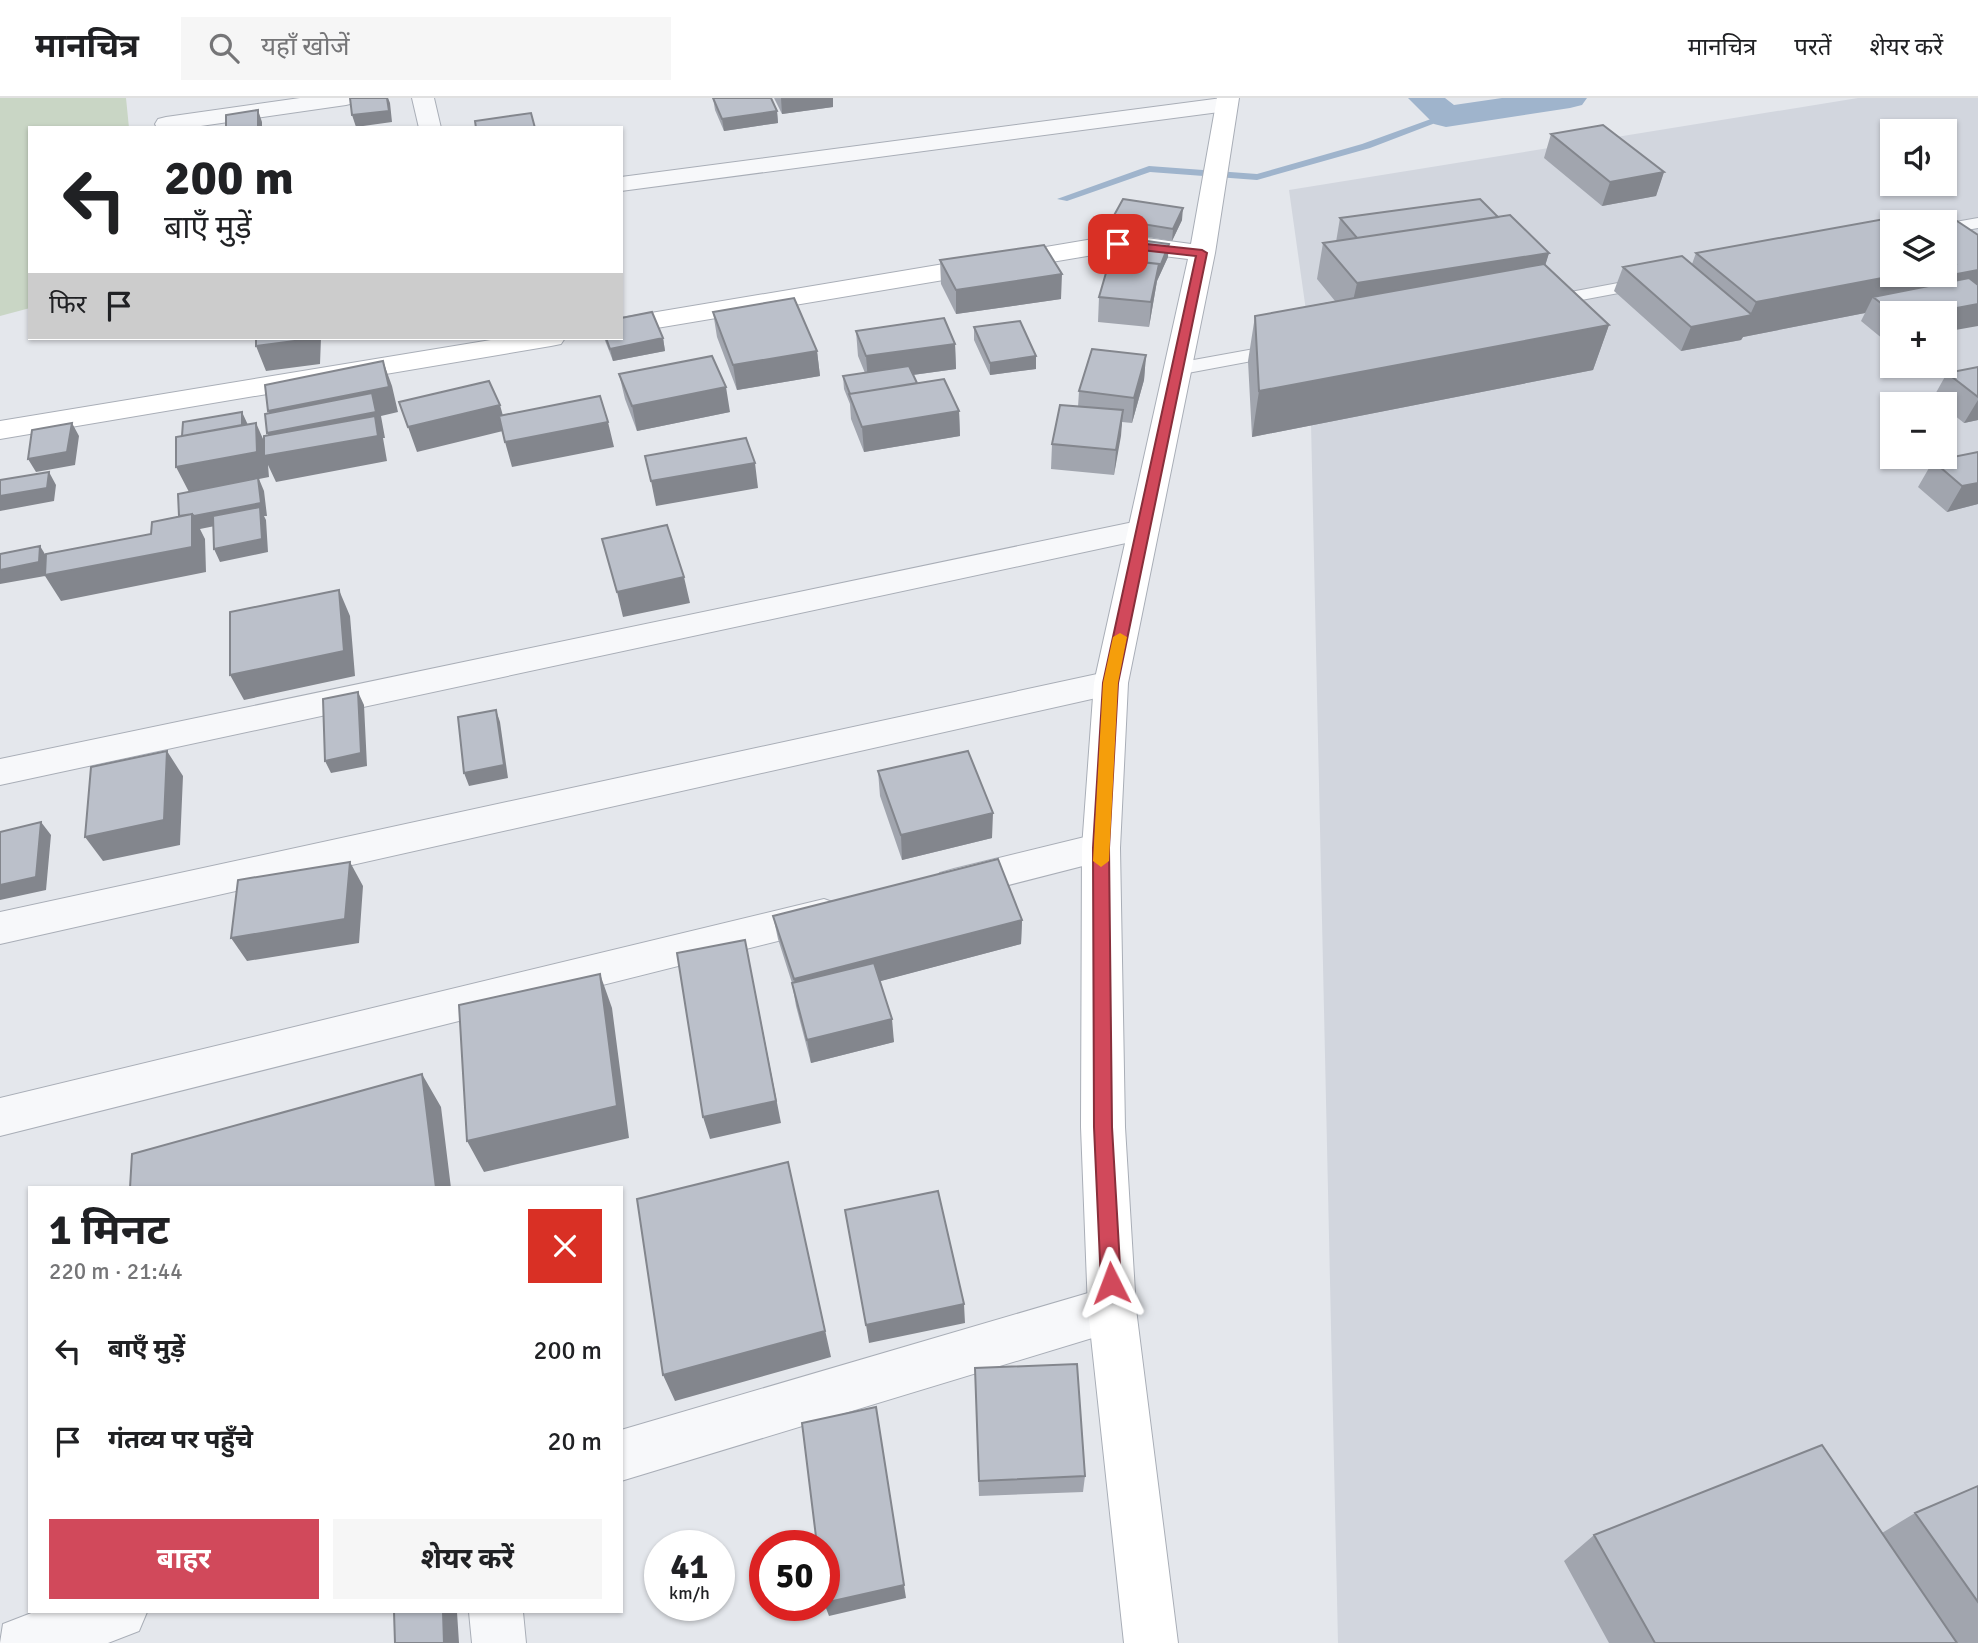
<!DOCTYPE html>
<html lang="hi">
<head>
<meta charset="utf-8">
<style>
	body { margin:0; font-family:Signika,"Noto Sans Devanagari",sans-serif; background:#f6f6f6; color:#202124; height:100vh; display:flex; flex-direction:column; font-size:26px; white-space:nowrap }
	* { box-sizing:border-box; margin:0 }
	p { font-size:23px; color:#757577 }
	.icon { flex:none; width:38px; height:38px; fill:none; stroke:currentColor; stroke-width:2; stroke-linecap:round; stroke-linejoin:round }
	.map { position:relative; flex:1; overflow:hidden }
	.panel { position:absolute; left:28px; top:1088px; width:595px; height:427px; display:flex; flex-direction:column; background:#fff; border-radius:0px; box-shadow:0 2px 5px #0004 }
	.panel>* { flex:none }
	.banner { position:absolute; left:28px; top:28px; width:595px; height:214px; border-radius:0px; box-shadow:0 2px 5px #0004; background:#fff; color:#202124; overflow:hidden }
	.fabs { position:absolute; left:1880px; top:21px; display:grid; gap:14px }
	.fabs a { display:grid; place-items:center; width:77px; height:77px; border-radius:0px; background:#fff; box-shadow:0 2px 5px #0004; font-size:35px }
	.speed { position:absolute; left:644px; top:1432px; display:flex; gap:14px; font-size:35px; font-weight:700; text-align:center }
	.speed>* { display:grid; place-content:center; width:91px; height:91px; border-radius:50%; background:#fff; box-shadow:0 2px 5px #0004; line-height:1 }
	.speed small { font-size:18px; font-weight:400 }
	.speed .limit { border:10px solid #d22; background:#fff; color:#111 }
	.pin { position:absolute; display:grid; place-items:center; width:60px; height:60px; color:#fff; margin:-30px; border-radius:14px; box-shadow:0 4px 10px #0006 }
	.me { position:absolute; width:77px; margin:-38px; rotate:357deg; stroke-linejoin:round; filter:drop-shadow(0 0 5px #0008) }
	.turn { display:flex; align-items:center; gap:24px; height:147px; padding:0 21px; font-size:32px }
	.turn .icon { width:91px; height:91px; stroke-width:2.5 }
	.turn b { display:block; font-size:49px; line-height:60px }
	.then { display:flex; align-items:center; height:66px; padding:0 21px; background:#0003; gap:14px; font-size:26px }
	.round { display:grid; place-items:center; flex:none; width:74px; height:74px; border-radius:0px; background:#f6f6f6 }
	.head { display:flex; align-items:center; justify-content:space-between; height:119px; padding:0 21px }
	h1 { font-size:42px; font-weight:700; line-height:52px }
	.button { display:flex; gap:14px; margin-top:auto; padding:14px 21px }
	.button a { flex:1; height:80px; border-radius:0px; background:#d1495b; color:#fff; font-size:28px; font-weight:700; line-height:80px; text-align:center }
	.button a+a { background:#f6f6f6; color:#202124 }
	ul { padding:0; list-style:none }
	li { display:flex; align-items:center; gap:21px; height:91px; padding:0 21px }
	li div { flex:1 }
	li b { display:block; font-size:26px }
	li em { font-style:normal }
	header { display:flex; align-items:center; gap:42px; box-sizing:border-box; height:98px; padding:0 35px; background:#fff; border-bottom:2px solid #e0e0e0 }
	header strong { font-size:33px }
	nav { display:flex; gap:38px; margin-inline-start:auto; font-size:24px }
	.search { width:490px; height:63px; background:#f6f6f6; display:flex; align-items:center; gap:18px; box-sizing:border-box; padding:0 24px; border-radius:0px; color:#757577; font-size:26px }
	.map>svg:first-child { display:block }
	.built { fill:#d2d6de; fill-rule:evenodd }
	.green { fill:#c9d6c5 }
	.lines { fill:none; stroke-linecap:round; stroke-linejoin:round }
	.stream { fill:#9fb4cc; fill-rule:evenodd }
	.canal { fill:#9fb4cc; fill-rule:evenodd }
	.lane-casing { stroke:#a9aeb7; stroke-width:2 }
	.street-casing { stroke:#a9aeb7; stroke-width:2 }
	.secondary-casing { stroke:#a9aeb7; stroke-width:2 }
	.lane { fill:#f7f8fa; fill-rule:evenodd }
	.street { fill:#f7f8fa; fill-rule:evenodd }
	.secondary { fill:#fff; fill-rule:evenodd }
	.wall { fill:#a1a5ae }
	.shaded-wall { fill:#83868d }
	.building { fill:#bbc0ca; stroke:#83868d; stroke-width:2 }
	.route { fill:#d1495b; stroke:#882f3b; stroke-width:2 }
	.slow { fill:#f59e0b }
</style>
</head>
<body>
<header>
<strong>मानचित्र</strong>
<div class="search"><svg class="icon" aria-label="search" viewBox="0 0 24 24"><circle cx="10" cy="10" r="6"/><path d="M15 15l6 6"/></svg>यहाँ खोजें</div>
<nav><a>मानचित्र</a><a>परतें</a><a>शेयर करें</a></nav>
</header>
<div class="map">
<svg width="1978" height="1545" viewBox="0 0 1978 1545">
	<rect width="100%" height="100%" fill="#e4e7ec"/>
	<path class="built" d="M1858 0H1978V1545H1338L1309 234 1289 92ZM1892 33H1944V86H1892ZM1892 124H1944V177H1892ZM1892 215H1944V268H1892ZM1892 306H1944V359H1892Z"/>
	<path class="green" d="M0 0H126L129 30H30V210L0 218Z"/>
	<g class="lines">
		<path class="stream" d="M1442 17 1451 19 1370 50 1257 82 1150 74 1067 103 1057 101 1149 68 1257 76 1362 46Z"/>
		<path class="canal" d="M1408 0H1445L1454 7 1502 0H1587L1582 7 1570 10 1446 29 1434 26Z"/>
		<g class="lane-casing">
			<path id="lane" d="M1978 120V130L1944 136V126Z
				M1650 179 1656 180 1659 184 1656 188 1544 209 1535 204 1544 199Z
				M1282 246 1289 248 1291 252 1289 256 1177 277 1167 271 1177 265Z"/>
		</g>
		<g class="street-casing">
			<path id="street" d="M300 0H357L354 5 346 7 187 30H157L155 26 158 21 166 19Z
				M412 0H434L441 30H419Z
				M1222 0 1235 1 1238 6 1235 11 1227 13 621 93V79Z
				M1143 422 1154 425 1159 432 1154 439 0 687V661Z
				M1111 573 1123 576 1128 585 1123 594 0 846V814Z
				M1101 735 1114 740 1120 750 1114 760 954 801 940 797 935 786 940 775 954 771Z
				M824 801 838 806 844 817 838 828 0 1038V1000Z
				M1112 1188 1129 1195 1136 1211 1129 1227 1112 1234 621 1383V1332Z
				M34 1514H147L139 1533 108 1545H0L3 1526Z
				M469 1514H523L526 1545H472Z"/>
		</g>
		<g class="secondary-casing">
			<path id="secondary" d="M1217 0H1239L1215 155 1128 585 1120 750 1125 1029 1136 1211 1178 1545H1124L1088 1211 1081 1029 1082 750 1094 585 1188 161 1139 155 1099 156 621 236V220L1099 140 1139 139 1191 146Z
				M503 240H565L561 246 551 248 0 341V323Z"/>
		</g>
		<use href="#lane" class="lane"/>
		<use href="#street" class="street"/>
		<use href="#secondary" class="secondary"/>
	</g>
	<path class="wall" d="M713 0 777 13 778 25 724 33 715 12Z
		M774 0H833V9L782 16Z
		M1551 36 1664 74 1656 98 1602 108 1544 60Z
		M1498 119 1549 155 1545 167 1609 227 1593 272 1252 339 1248 263 1255 218 1335 203 1317 181 1323 145 1336 144 1340 120Z
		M1112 121 1182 122 1172 143 1111 133Z
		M1978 137 1944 215H1892V245L1889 246 1861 223 1865 215 1743 239 1741 242 1681 253 1614 193 1623 169 1692 166 1696 155 1892 177Z
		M1168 159 1157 183 1149 229 1098 224 1099 199 1114 161Z
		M940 162 1061 201 956 216 941 186Z
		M713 214 817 253 820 278 737 292 717 239Z
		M974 229 1036 271 990 277 974 242Z
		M856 233 955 246 956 271 913 277 917 285 959 313 960 338 864 354 851 321 850 306 844 291 843 278 865 275 858 258Z
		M604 240H663L665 253 613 263Z
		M1146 257 1144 282 1132 325 1122 324 1114 377 1051 371 1052 346 1078 309 1079 293Z
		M1978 269V322L1964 325 1944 309V306H1940L1933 300 1947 275Z
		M619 276 730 314 637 333 625 301Z
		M1978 354V406L1947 414 1918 389 1933 363Z
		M878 673 992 740 902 762 880 698Z
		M773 818 1022 822 1021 846 880 883 894 944 811 965 796 908 792 885 778 841Z
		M975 1270 1085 1378 1083 1394 979 1398Z
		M1978 1388V1545H1609L1564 1463 1594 1437 1882 1435 1915 1415Z"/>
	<path class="shaded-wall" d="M387 0H388L390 5 392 24 356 29 352 17Z
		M781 0H833V9L782 16Z
		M258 12 262 24V30H258Z
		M777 13 778 25 724 33 722 21Z
		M1664 74 1656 98 1602 108 1610 84Z
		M1183 110 1182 122 1172 143 1173 131Z
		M1169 146 1168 159 1157 183 1149 229 1151 204 1159 166Z
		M1549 155 1538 191 1349 221 1357 185Z
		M1955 166 1936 201 1873 199 1865 215 1743 239 1741 242 1681 253 1691 229 1750 217 1756 204 1898 177H1944V168Z
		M1978 172V194L1944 200 1957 176Z
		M1062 176 1061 201 956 216V192Z
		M1978 206V228L1944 234V215H1930Z
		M1609 227 1593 272 1252 339 1259 293Z
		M310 240H321L320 266 266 273 256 248Z
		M663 240 665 253 613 263 610 251Z
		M955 246 956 271 868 283 866 258Z
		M817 253 820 278 737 292 733 267Z
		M1146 257 1144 282 1132 325 1134 300Z
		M1036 258V271L990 277V265Z
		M383 263 392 288 398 314 381 318 385 340H383L387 363 276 384 268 367 269 379 259 381 264 393 267 418H264L266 422 268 454 220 464 214 451 260 419 200 431 205 441 206 474 61 503 45 478 0 486V472L40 448 48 461 192 449 189 394 176 369 256 325 267 350 277 356 267 335 277 333 268 313Z
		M726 289 730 314 637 333 632 308Z
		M1978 302V322L1964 325Z
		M500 307 507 332 417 354 408 329Z
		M1123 312 1121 338 1114 377 1116 352Z
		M959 313 960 338 864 354 862 329Z
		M242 314 248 327 188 362Z
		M608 324 614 349 512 369 505 344Z
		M72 325 79 338 75 367 36 374 28 361Z
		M755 365 758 390 656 408 651 383Z
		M49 374 56 387 54 403 0 413V398Z
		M1978 385V406L1947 414 1962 388Z
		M684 479 690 505 623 519 617 494Z
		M339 492 350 518 355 578 244 602 230 577Z
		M358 594 364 607 367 668 331 675 325 663Z
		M496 612 500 624 508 680 469 688 464 675Z
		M167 653 183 678 180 747 103 763 85 739Z
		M993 715 992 740 902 762 901 737Z
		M41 724 51 737 46 792 0 802V787Z
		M350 764 363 788 359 845 247 863 231 840Z
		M1022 822 1021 846 798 905 794 881Z
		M745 842 781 1025 710 1041 703 1019Z
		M600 876 612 910 629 1040 484 1074 467 1043Z
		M892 921 894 944 811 965 807 942Z
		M422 976 441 1009 451 1090H436Z
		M788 1064 831 1259 675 1303 663 1277Z
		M964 1206 965 1225 869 1245 866 1227Z
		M876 1309 906 1500 829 1518 824 1505Z
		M443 1514H457L459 1545H444Z"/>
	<path class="building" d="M350 0H387L389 13 352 17Z
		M713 0H771L777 13 722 21Z
		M258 12V30H226V17Z
		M531 15 535 30H476L475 23Z
		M1603 27 1664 74 1610 84 1551 36Z
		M1123 101 1183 110 1173 131 1112 121Z
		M1480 101 1498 119 1357 140 1340 120Z
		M1510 117 1549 155 1357 185 1323 145Z
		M1890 120 1897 124H1892V177H1898L1756 204 1696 155Z
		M1954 121 1978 137V172L1957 176 1952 172 1955 166 1944 158V124H1935Z
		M1125 140 1169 146 1159 171V166L1114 161Z
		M1044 147 1062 176 956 192 940 162Z
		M1682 158 1752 217 1691 229 1623 169Z
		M1944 158 1955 166 1944 168Z
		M1110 161 1159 166 1151 204 1099 199Z
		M1544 166 1609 227 1259 293 1255 218Z
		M1969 180 1978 187V206L1930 215H1894L1873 199Z
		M794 200 817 253 733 267 713 214Z
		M652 214 663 240 610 251 606 240H621V220Z
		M944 220 955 246 866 258 856 233Z
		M1020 223 1036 258 990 265 974 229Z
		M256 240H310V241L256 248Z
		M1092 251 1146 257 1134 300 1079 293Z
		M712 258 726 289 632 308 619 276Z
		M383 263 389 289 268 313 265 287Z
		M909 268 917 285 850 296 843 278Z
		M1978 269V299L1947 275Z
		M944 281 959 313 862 329 849 296Z
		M489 283 500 307 408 329 399 304Z
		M372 295 376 314 267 335 265 316Z
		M600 298 608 324 505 344 499 318Z
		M1060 307 1123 312 1116 352 1052 346Z
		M242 314V327L182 338 183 324Z
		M375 318 378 338 264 358V338Z
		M72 325 67 354 28 361 32 332Z
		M256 325 257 354 176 369V339Z
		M746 340 755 365 651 383 645 358Z
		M1978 354V385L1962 388 1933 363Z
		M49 374 47 390 0 398V382Z
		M258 380 261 405 194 418 192 416 179 418 178 396Z
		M260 409 262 441 214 451 213 418Z
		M192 416V449L45 477 46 456 151 436 152 424Z
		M667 427 684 479 617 494 602 441Z
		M40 448 39 464 0 472V456Z
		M339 492 344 553 230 577V514Z
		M358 594 361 655 325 663 323 601Z
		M496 612 504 667 464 675 458 619Z
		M167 653 164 722 85 739 91 669Z
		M968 653 993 715 901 737 878 673Z
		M41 724 36 779 0 787V734Z
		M998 761 1022 822 794 881 773 818Z
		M350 764 345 821 231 840 238 782Z
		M745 842 776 1003 703 1019 677 855Z
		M874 865 892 921 807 942 792 885Z
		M600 876 617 1008 467 1043 459 907Z
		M422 976 436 1090H130L132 1056Z
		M788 1064 825 1233 663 1277 637 1101Z
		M938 1093 964 1206 866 1227 845 1112Z
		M1077 1266 1085 1378 979 1383 975 1270Z
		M876 1309 904 1487 824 1505V1447H817L802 1325Z
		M1822 1347 1957 1545H1655L1594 1437Z
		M1978 1388V1504L1915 1415Z
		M394 1514H443L444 1545H395Z"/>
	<path class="route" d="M1118 143 1202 152 1207 155 1118 585 1109 750 1112 1029 1121 1185 1118 1191 1111 1194 1104 1191 1101 1185 1094 1029 1093 750 1103 585 1196 158 1114 149V144Z"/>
	<path class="slow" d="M1120 535 1127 539 1118 585 1109 763 1101 769 1093 763 1103 585 1113 539Z"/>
</svg>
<div class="fabs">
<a><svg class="icon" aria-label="sound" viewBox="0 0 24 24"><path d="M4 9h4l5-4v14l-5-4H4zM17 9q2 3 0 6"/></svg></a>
<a><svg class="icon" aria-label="layers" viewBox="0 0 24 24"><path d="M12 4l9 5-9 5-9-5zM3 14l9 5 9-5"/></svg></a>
<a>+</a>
<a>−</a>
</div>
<div class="speed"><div>41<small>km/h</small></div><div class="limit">50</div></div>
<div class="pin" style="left:1118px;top:146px;background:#d93025"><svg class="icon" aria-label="arrive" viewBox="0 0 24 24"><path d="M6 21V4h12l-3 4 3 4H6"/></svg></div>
<svg class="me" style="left:1111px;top:1185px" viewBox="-20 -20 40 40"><path d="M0-17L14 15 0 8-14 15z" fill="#d1495b" stroke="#fff" stroke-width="4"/></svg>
<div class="banner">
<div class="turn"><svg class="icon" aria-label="left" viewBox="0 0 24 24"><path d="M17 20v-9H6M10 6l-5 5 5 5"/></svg><div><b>200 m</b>बाएँ मुड़ें</div></div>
<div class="then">फिर<svg class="icon" aria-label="arrive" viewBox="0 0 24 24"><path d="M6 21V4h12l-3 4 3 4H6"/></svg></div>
</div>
<section class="panel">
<div class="head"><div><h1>1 मिनट</h1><p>220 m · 21:44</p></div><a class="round" style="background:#d93025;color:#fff"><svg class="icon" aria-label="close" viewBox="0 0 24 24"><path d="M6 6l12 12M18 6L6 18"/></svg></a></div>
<ul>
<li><svg class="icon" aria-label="left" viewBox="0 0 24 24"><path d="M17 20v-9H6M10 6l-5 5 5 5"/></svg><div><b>बाएँ मुड़ें</b></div><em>200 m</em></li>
<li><svg class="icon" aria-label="arrive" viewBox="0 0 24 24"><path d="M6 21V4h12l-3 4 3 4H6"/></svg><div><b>गंतव्य पर पहुँचे</b></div><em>20 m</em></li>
</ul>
<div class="button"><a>बाहर</a><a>शेयर करें</a></div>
</section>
</div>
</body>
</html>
